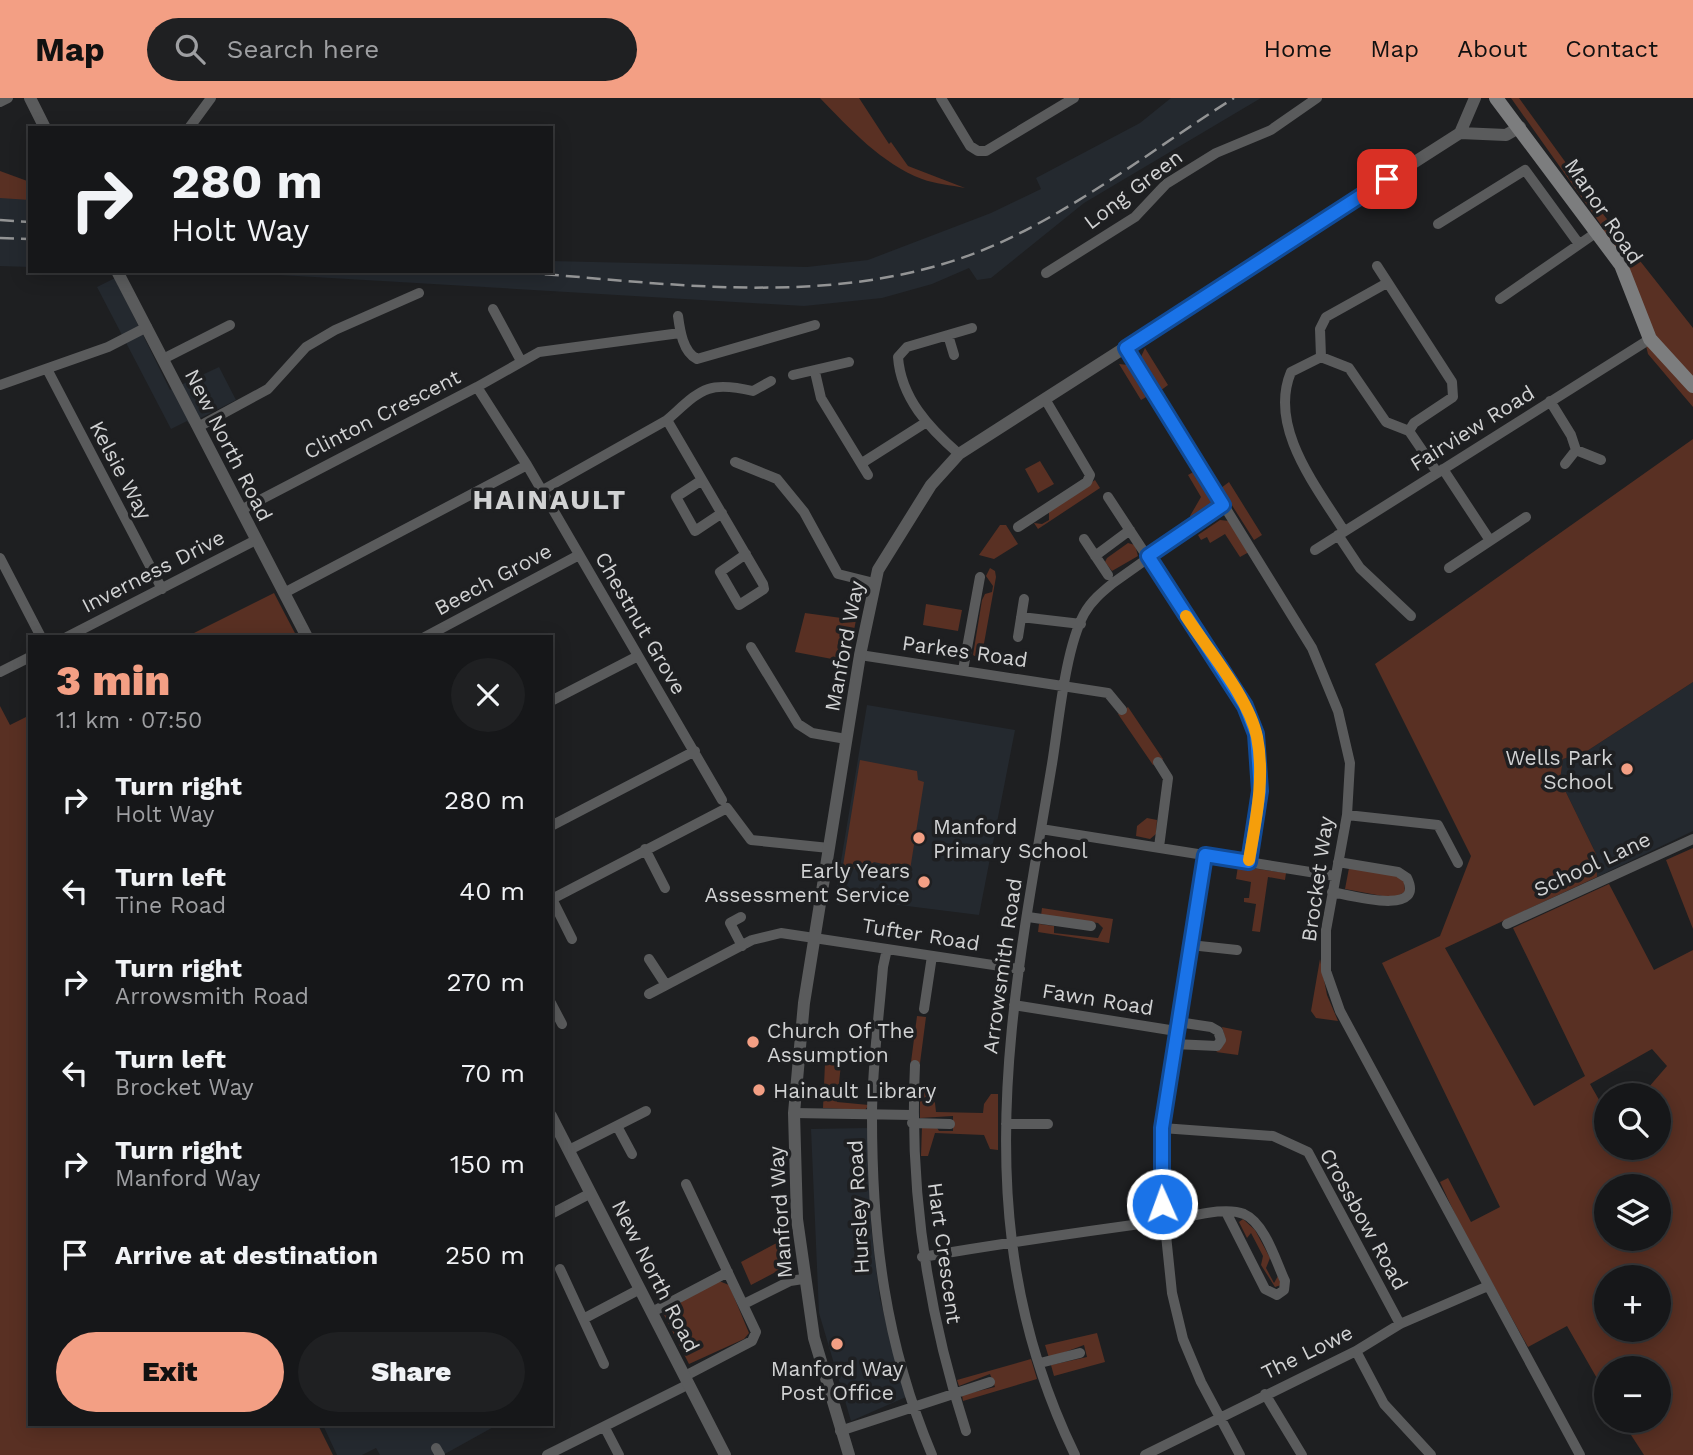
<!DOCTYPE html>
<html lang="en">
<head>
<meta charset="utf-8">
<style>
	body { margin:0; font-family:"Work Sans",sans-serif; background:#1f2022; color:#f1f3f6; height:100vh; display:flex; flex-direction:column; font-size:26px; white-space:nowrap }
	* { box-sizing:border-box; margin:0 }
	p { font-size:23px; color:#9e9fa2 }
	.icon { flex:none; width:38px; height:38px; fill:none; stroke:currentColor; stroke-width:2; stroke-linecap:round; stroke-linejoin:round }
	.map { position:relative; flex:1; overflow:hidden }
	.side { position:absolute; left:28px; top:537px; width:525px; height:791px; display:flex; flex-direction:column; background:#161719; border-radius:0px; box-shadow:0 4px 18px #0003,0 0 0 2px #353638 }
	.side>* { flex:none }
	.banner { position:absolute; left:28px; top:28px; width:525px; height:147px; border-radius:0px; box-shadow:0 4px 18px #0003,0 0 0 2px #353638; background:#161719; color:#f1f3f6; overflow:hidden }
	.fabs { position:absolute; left:1594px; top:985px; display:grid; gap:14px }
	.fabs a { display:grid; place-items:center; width:77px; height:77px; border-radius:50%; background:#161719; box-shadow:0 4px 18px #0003,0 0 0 2px #353638; font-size:35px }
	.pin { position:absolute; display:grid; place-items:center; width:60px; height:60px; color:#fff; margin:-30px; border-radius:14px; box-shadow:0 4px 10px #0006 }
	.me { position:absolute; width:77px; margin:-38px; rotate:358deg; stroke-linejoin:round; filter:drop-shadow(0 0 5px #0008) }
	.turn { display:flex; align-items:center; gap:24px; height:147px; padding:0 28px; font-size:32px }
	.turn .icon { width:91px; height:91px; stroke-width:2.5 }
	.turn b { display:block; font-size:49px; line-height:60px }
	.round { display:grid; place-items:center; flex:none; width:74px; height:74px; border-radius:37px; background:#1f2022 }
	.overview { display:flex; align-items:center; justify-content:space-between; height:119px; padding:0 28px }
	h1 { font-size:42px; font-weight:800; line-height:52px; color:#f39f84 }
	.button { display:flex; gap:14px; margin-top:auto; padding:14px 28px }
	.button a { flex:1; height:80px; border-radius:42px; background:#f39f84; color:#111; font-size:28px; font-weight:800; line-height:80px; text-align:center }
	.button a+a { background:#1f2022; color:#f1f3f6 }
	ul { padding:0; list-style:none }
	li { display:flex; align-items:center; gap:21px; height:91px; padding:0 28px }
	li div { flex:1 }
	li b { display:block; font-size:26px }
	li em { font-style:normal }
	header { display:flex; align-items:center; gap:42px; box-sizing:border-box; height:98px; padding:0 35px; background:#f39f84; color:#111 }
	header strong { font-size:33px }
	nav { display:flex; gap:38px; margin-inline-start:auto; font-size:24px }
	.search { width:490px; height:63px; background:#1f2022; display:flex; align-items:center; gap:18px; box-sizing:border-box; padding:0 24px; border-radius:38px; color:#9e9fa2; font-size:26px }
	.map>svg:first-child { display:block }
	.built { fill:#24292f }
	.green { fill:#593023; fill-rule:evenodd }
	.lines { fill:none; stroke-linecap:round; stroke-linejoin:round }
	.minor { stroke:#5a5b5c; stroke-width:10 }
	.tertiary { stroke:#5a5b5c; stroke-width:12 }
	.secondary { stroke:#7c7d7e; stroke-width:14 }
	.rail { stroke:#939495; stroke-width:2.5; stroke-dasharray:14 7; stroke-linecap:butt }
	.route-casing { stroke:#114b97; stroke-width:18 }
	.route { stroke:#1a73e8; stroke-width:12 }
	.slow { stroke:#f59e0b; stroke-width:12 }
	.poi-dot { fill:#f39f84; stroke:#1e1f21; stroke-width:2.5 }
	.labels { text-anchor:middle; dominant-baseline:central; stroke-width:7; stroke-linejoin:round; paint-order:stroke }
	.street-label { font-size:21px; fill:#d1d2d3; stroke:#1e1f21 }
	.poi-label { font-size:21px; fill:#d1d2d3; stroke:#1e1f21; text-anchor:start }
	.district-label { font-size:28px; font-weight:bold; letter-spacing:2px; fill:#d1d2d3; stroke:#1e1f21 }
</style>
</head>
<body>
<header>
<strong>Map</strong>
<div class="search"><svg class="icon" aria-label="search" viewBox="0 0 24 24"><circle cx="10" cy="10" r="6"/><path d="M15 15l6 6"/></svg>Search here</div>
<nav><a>Home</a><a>Map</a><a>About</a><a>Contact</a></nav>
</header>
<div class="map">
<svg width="1693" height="1357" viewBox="0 0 1693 1357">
	<rect width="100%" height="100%" fill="#1e1f21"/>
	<path class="built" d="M1171 0H1261L1084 105 991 180 977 182 969 170 932 186 882 200 804 208 212 173H551V163L807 169 868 162 991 115 1041 91 1036 80 1140 25Z
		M0 77 30 90V169L0 168Z
		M115 180 170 292 219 269 236 302 189 326 187 323 171 331 97 189Z
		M1693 584V733L1597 779 1596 756 1560 682 1563 661 1587 653Z
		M867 607 1015 632 979 817 835 799Z
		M868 1030 871 1129 880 1201 906 1299 851 1323 819 1215 811 1031Z
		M323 1327H497L443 1357H380L376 1350 362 1357H337Z"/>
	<path class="green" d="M820 0H859L889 46 891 44 908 68 965 90C951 87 935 86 922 81 882 66 849 30 820 0Z
		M1511 0H1519L1603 116 1693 230V309L1648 256 1630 183 1601 134 1604 131Z
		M0 73 30 84V102L0 100Z
		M1145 250 1168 287 1160 293 1140 261Z
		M1119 266 1128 267 1148 298 1141 302Z
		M1693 341V584L1587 653 1563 661 1560 682 1596 756 1597 779 1445 850 1534 1008 1585 978 1513 830 1609 786 1654 872 1693 852V1357H1644L1622 1323H1659V1270H1606V1296L1567 1228 1528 1249 1461 1129 1440 1084 1448 1080 1471 1124 1500 1109 1382 865 1440 838 1471 758 1375 566ZM1652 951 1667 968 1642 997 1659 998V1050H1606V1014L1590 986ZM1606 1088H1659V1141H1606ZM1606 1180H1659V1232H1606Z
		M1040 363 1054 386 1038 395 1025 371Z
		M1195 373 1214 403 1213 410 1191 423 1190 418 1201 399 1188 377Z
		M1095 382 1100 390 1038 431 1034 425 1042 426 1049 422V414Z
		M1229 384 1262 437 1254 442 1221 390Z
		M1220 422 1229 423 1249 454 1240 459 1225 436 1210 445 1207 439 1201 442 1198 437Z
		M1000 427H1006L1018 446 994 461 979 457Z
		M1128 445 1135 447 1138 458 1112 473 1105 464 1107 460Z
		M990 470 995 473 996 479 981 562 973 557 982 502 985 496 992 494 993 488 986 478Z
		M274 495 297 539H186Z
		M926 506 962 512 958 533 923 527Z
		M805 515 856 522 848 564 795 554Z
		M0 608 10 627 30 617V1326L318 1327 333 1357H0Z
		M1128 609 1163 661 1153 667 1118 616Z
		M860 662 917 673 918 682 924 684 910 772 874 764 863 772 843 768Z
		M1147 720 1157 722 1156 736 1150 741 1136 738 1137 728Z
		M1693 750V831L1666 762Z
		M1238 768 1286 775 1285 782 1268 779 1260 834 1252 833 1256 806 1244 804V800H1249L1251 784 1236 781Z
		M1349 770 1397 778 1404 782 1405 794 1393 800 1345 791Z
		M1042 810 1113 821 1109 845 1038 834 1039 826 1054 828V835L1098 840 1103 830 1098 825 1041 818Z
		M1320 861 1327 897 1338 923 1316 920 1311 913Z
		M917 918 926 919 920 965 911 964Z
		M1222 929 1242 933 1238 957 1216 954 1221 951 1224 936Z
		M825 965 841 966 837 1004 869 1007 865 1012 823 1010Z
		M920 992H926L935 1005 936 1014 983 1015 984 1006 991 996H998V1052L990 1051 984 1037 935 1035 928 1058H921L922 1028H936L939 1033H953V1018L920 1020Z
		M1243 1121 1255 1132 1270 1160 1266 1170 1274 1185 1278 1178 1281 1187 1275 1189 1261 1167 1263 1158 1251 1135 1247 1140 1239 1124Z
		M788 1139 791 1166 751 1187 741 1164Z
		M719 1183 729 1187 749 1235 744 1241 689 1266 663 1215 668 1208Z
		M1097 1235 1105 1264 1054 1278 1051 1267 1087 1259 1084 1247 1049 1260 1045 1247Z
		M1031 1261 1037 1281 963 1303 962 1297 995 1289 990 1276 959 1288 957 1282Z"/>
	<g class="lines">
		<path class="minor" d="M941 0 970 48 978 53H986L1074 0
			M0 4 8 0
			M189 30 211 0
			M1438 126 1525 72 1579 146
			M1377 168 1452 284 1453 299 1414 325 1409 333
			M1046 175 1135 119 1166 86 1216 55 1271 32 1317 0
			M1500 201 1597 134
			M493 211 521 263
			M678 218C680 233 683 254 697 261L815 227
			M948 237 954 257
			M1126 249 1312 550 1338 613 1350 665 1347 717 1326 832V873L1340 913 1580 1357
			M1321 259 1320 231 1326 219 1387 185
			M163 261 230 227
			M47 271 162 491
			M815 274 821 300 868 377
			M793 277 849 264
			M0 287 108 249 147 229
			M477 289 539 254 680 235
			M1550 303 1571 337 1576 352 1601 362
			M667 322C701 292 706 282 753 293L771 283
			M198 329 268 291 306 249 335 232 419 195
			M959 356C929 330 901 300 898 259L907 249 972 230
			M735 364 777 381 804 414 838 476 874 485
			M862 365 925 325
			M1565 366 1576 352
			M527 367 722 702
			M1443 371 1489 441
			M702 382 676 399 695 433 722 415
			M541 393 667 322C699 377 731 431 763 486L764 491 739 507 720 474 746 456
			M1108 399 1245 608C1268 663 1258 707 1249 764
			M241 412 477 289 527 367 284 495
			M1018 429 1087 384 1090 377 1045 301
			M1344 433C1316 388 1268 329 1291 274L1321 259 1349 270 1386 324 1409 333 1437 374
			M1338 437 1360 470 1411 518
			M1084 441 1108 477
			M1315 452 1650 241
			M1095 458 1130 432
			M0 460 41 539
			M1449 470 1526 419
			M1021 519 1081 526
			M67 539 256 442
			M425 539 579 457
			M1018 539 1024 501
			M751 549 798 626 812 635 846 641
			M860 557 1108 595 1122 612
			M963 572 980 479
			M0 574 30 559
			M551 603 638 558
			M1158 664 1168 680 1159 749
			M1347 717 1438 727 1458 765
			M551 728 695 653
			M1041 731 1335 778
			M645 751 665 790
			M1205 757 1164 1008 1161 1089 1172 1195 1183 1241 1201 1284 1240 1357
			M1332 794C1349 797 1426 819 1407 780L1398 774 1338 764
			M741 819 730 825 742 848
			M1028 819 1091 828
			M1507 826 1693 741
			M572 841 552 801 727 710 751 742 829 750
			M1190 847 1237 852
			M887 851 883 869C879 919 872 969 872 1018 872 1139 885 1245 932 1357
			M649 861 666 887
			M649 896 752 842 781 835 1020 871
			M551 905 562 926
			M1014 907 1176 933
			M924 911 932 858
			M1174 946 1217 948 1221 942 1218 933 1211 929 1178 924
			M915 967C909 1093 927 1213 966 1333
			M794 1015 912 1017
			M912 1025 950 1026
			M1006 1026H1048
			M617 1028 632 1056
			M1162 1030 1273 1038 1308 1054 1400 1226
			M569 1052 646 1013
			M551 1116 591 1095
			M922 1159C1005 1145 1087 1133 1170 1122 1191 1119 1224 1108 1244 1116 1265 1125 1276 1164 1285 1183L1284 1192 1277 1197 1265 1191 1226 1114
			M560 1171 604 1266
			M744 1206 790 1183 803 1181
			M652 1214 728 1174
			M585 1220 640 1191
			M1356 1253 1384 1306 1431 1357
			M1040 1265 1080 1255
			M685 1278 752 1243 756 1234 686 1086
			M1265 1296 1302 1357
			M605 1330 619 1357
			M840 1333 990 1284
			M436 1350 440 1357
			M547 1357 689 1286
			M1075 1357C1043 1291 1021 1217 1012 1144 992 984 1026 823 1052 666 1059 623 1065 552 1084 516 1091 503 1102 494 1113 485L1223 407
			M1145 1357 1356 1253 1400 1226 1488 1188"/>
		<path class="tertiary" d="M30 0 45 30
			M1460 35 1506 37 1520 29
			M117 173 307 539
			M551 1018 725 1357
			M849 1357 814 1240 797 1121 794 1015 804 905 860 557 878 472 931 387 959 356 1460 35 1475 0"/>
		<path class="secondary" d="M1496 0 1621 167 1650 241 1693 288"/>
		<path class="rail" d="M0 122 30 124
			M0 140 30 141
			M503 173C667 184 839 215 995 147 1080 109 1156 49 1234 0"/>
	</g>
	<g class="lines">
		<g class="route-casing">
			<path id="route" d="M1162 1106V1030L1205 757 1249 764 1260 693 1256 636 1245 608 1148 458 1223 407 1126 250 1387 81"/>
		</g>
		<use href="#route" class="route"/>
		<path class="slow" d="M1186 518C1208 552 1249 600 1257 639 1265 680 1256 721 1249 762"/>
	</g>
	<g class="poi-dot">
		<circle cx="1627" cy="671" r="7"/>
		<circle cx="919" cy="740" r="7"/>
		<circle cx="924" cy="784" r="7"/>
		<circle cx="753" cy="944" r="7"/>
		<circle cx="759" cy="992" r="7"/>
		<circle cx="837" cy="1246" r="7"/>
	</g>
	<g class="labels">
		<g class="street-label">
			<text transform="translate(1133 91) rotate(-37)">Long Green</text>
			<text transform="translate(1604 113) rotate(56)">Manor Road</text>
			<text transform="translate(382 316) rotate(-27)">Clinton Crescent</text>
			<text transform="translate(1472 330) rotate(-32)">Fairview Road</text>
			<text transform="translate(229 347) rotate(63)">New North Road</text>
			<text transform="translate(121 372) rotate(62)">Kelsie Way</text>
			<text transform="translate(153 473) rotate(-27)">Inverness Drive</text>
			<text transform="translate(493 481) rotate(-28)">Beech Grove</text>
			<text transform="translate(641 525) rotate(60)">Chestnut Grove</text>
			<text transform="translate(844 548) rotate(-79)">Manford Way</text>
			<text transform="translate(965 553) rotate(8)">Parkes Road</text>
			<text transform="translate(1592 766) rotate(-25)">School Lane</text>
			<text transform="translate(1317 781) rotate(-82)">Brocket Way</text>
			<text transform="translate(921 836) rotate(9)">Tufter Road</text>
			<text transform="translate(1002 868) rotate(-82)">Arrowsmith Road</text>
			<text transform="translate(1098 901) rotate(9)">Fawn Road</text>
			<text transform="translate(858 1109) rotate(-93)">Hursley Road</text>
			<text transform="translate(780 1114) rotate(-94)">Manford Way</text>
			<text transform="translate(1364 1121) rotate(61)">Crossbow Road</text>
			<text transform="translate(945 1155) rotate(82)">Hart Crescent</text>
			<text transform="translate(656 1178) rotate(63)">New North Road</text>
			<text transform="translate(1307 1254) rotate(-26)">The Lowe</text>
		</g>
		<g class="poi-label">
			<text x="1613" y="659" text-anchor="end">Wells Park<tspan x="1613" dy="24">School</tspan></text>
			<text x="933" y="728">Manford<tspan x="933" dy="24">Primary School</tspan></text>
			<text x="910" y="772" text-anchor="end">Early Years<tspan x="910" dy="24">Assessment Service</tspan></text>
			<text x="767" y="932">Church Of The<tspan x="767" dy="24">Assumption</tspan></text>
			<text x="773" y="992">Hainault Library</text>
			<text x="837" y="1270" text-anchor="middle">Manford Way<tspan x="837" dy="24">Post Office</tspan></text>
		</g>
		<g class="district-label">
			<text x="550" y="401">HAINAULT</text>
		</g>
	</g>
</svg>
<div class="fabs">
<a><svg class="icon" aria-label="search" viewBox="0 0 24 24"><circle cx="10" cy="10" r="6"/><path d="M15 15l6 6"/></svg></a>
<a><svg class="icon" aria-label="layers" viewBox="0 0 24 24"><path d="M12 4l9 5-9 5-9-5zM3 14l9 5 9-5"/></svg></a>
<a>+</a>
<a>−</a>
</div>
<div class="pin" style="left:1387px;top:81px;background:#d93025"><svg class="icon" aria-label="arrive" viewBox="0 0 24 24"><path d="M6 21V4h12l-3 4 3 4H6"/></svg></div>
<svg class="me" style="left:1162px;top:1106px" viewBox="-20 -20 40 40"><circle r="17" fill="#1a73e8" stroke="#fff" stroke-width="3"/><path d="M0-11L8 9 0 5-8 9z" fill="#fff"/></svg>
<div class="banner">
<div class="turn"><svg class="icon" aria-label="right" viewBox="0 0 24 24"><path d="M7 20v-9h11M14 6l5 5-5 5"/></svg><div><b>280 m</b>Holt Way</div></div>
</div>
<section class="side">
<div class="overview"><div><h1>3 min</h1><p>1.1 km · 07:50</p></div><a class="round"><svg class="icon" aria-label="close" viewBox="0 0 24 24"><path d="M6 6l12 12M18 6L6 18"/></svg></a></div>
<ul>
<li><svg class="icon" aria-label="right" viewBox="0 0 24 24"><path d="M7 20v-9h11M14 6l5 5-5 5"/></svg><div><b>Turn right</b><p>Holt Way</p></div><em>280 m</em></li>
<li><svg class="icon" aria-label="left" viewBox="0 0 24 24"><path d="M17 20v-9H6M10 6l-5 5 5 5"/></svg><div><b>Turn left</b><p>Tine Road</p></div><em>40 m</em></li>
<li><svg class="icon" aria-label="right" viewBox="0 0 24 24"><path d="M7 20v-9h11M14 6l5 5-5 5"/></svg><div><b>Turn right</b><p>Arrowsmith Road</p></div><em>270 m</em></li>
<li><svg class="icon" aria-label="left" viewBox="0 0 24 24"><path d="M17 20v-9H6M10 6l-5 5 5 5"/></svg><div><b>Turn left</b><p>Brocket Way</p></div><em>70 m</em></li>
<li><svg class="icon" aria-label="right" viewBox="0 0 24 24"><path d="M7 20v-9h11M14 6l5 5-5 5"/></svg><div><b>Turn right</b><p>Manford Way</p></div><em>150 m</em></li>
<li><svg class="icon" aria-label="arrive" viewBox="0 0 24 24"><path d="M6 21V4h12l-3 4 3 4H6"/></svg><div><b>Arrive at destination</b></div><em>250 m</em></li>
</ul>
<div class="button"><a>Exit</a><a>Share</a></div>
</section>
</div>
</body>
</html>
